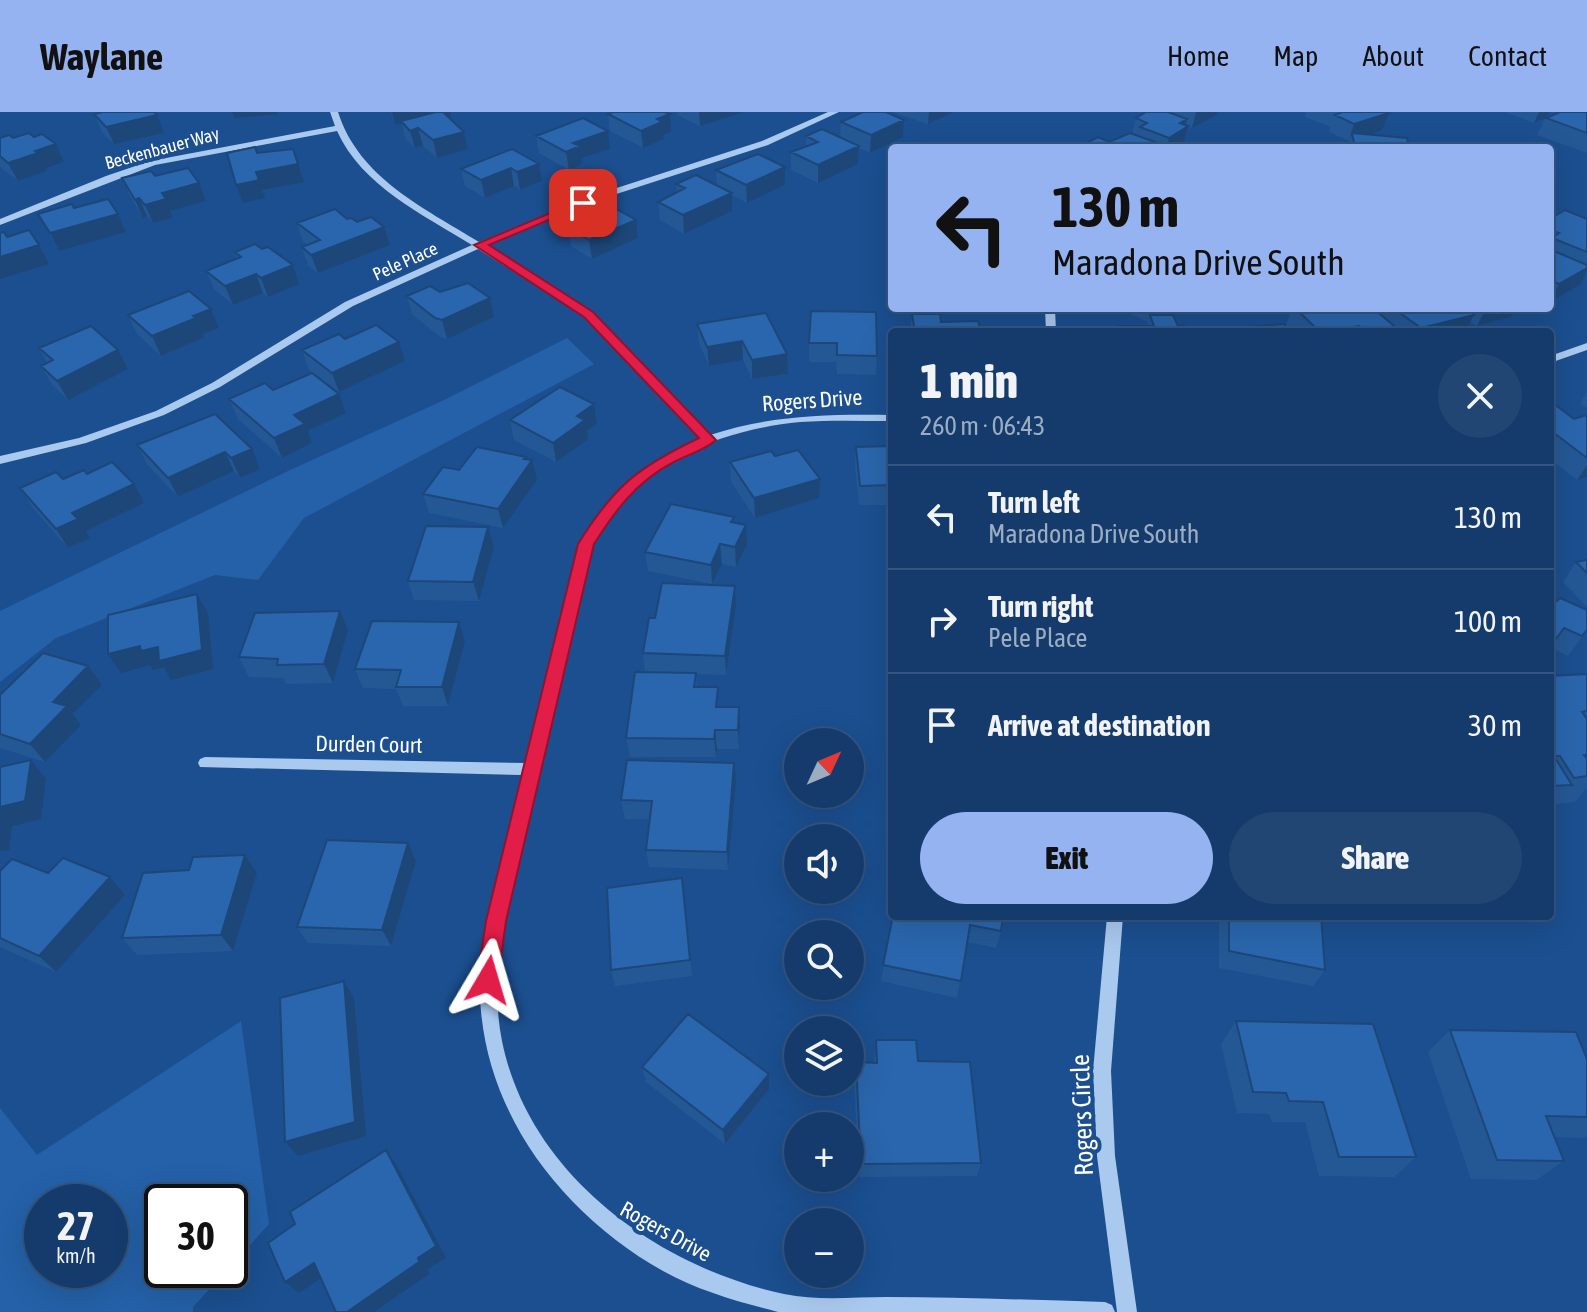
<!DOCTYPE html>
<html lang="en">
<head>
<meta charset="utf-8">
<style>
	body { margin:0; font-family:"Asap Condensed",sans-serif; background:#214673; color:#f1f3f6; height:100vh; display:flex; flex-direction:column; font-size:30px; white-space:nowrap }
	* { box-sizing:border-box; margin:0 }
	p { font-size:26px; color:#9dadc1 }
	.icon { flex:none; width:44px; height:44px; fill:none; stroke:currentColor; stroke-width:2; stroke-linecap:round; stroke-linejoin:round }
	.map { position:relative; flex:1; overflow:hidden }
	.panel { position:absolute; left:888px; top:216px; width:666px; height:592px; display:flex; flex-direction:column; background:#143b6b; border-radius:8px; box-shadow:0 8px 32px #0002,0 0 0 2px #33557e }
	.panel>* { flex:none }
	.guide { position:absolute; left:888px; top:32px; width:666px; height:168px; border-radius:8px; box-shadow:0 8px 32px #0002,0 0 0 2px #33557e; background:#95b2f1; color:#111; overflow:hidden }
	.needle { width:52px; rotate:46deg }
	.controls { position:absolute; left:784px; top:616px; display:grid; gap:16px }
	.controls a { display:grid; place-items:center; width:80px; height:80px; border-radius:50%; background:#143b6b; box-shadow:0 8px 32px #0002,0 0 0 2px #33557e; font-size:40px }
	.speed { position:absolute; left:24px; top:1072px; display:flex; gap:16px; font-size:40px; font-weight:700; text-align:center }
	.speed>* { display:grid; place-content:center; width:104px; height:104px; border-radius:50%; background:#143b6b; box-shadow:0 8px 32px #0002,0 0 0 2px #33557e; line-height:1 }
	.speed small { font-size:20px; font-weight:400 }
	.speed .limit { border:4px solid #111; border-radius:12px; background:#fff; color:#111 }
	.pin { position:absolute; display:grid; place-items:center; width:68px; height:68px; color:#fff; margin:-34px; border-radius:16px; box-shadow:0 4px 12px #0006 }
	.me { position:absolute; width:88px; margin:-44px; rotate:7deg; stroke-linejoin:round; filter:drop-shadow(0 0 6px #0008) }
	.turn { display:flex; align-items:center; gap:28px; height:168px; padding:0 32px; font-size:36px }
	.turn .icon { width:104px; height:104px; stroke-width:2.5 }
	.turn b { display:block; font-size:56px; line-height:68px }
	.round { display:grid; place-items:center; flex:none; width:84px; height:84px; border-radius:42px; background:#214673 }
	.head { display:flex; align-items:center; justify-content:space-between; height:136px; padding:0 32px }
	h1 { font-size:48px; font-weight:800; line-height:60px }
	.primary-button { display:flex; gap:16px; margin-top:auto; padding:16px 32px }
	.primary-button a { flex:1; height:92px; border-radius:48px; background:#95b2f1; color:#111; font-size:32px; font-weight:800; line-height:92px; text-align:center }
	.primary-button a+a { background:#214673; color:#f1f3f6 }
	ul { padding:0; list-style:none }
	li { display:flex; align-items:center; gap:24px; height:104px; padding:0 32px; border-top:2px solid #33557e }
	li div { flex:1 }
	li b { display:block; font-size:30px }
	li em { font-style:normal }
	header { display:flex; align-items:center; gap:48px; box-sizing:border-box; height:112px; padding:0 40px; background:#95b2f1; color:#111 }
	header strong { font-size:38px }
	nav { display:flex; gap:44px; margin-inline-start:auto; font-size:28px }
	.map>svg:first-child { display:block }
	.green { fill:#2461a8; fill-rule:evenodd }
	.lines { fill:none; stroke-linecap:round; stroke-linejoin:round }
	.minor { fill:#a9c9ee; fill-rule:evenodd }
	.wall { fill:#245895 }
	.shaded-wall { fill:#1d4779 }
	.building { fill:#2a66ad; stroke:#1d4779; stroke-width:2 }
	.route { fill:#e11d48; stroke:#92132f; stroke-width:2 }
	.labels { text-anchor:middle; dominant-baseline:central; stroke-width:8; stroke-linejoin:round; paint-order:stroke }
	.far-street-label { font-size:18px; fill:#fff; stroke:#1b4f8f }
	.street-label { font-size:22px; fill:#fff; stroke:#1b4f8f }
	.near-street-label { font-size:26px; fill:#fff; stroke:#1b4f8f }
</style>
</head>
<body>
<header>
<strong>Waylane</strong>
<nav><a>Home</a><a>Map</a><a>About</a><a>Contact</a></nav>
</header>
<div class="map">
<svg width="1587" height="1200" viewBox="0 0 1587 1200">
	<rect width="100%" height="100%" fill="#1b4f8f"/>
	<path class="green" d="M567 226 594 252 304 406 258 468 215 463 56 526 0 570V499L288 359 444 288Z
		M241 909 269 1112 230 1155V1090H162V1158H227L193 1195V1200H0V996L37 1043ZM42 1090H110V1158H42Z"/>
	<g class="lines">
		<path class="minor" d="M330 0H338C359 66 424 96 479 130L595 83 762 29 828 0H839L768 33 601 87 486 134 593 201 710 323C770 303 829 302 892 303V309C861 309 830 308 800 310 727 317 640 348 601 415 596 424 593 434 588 443L504 809C497 849 494 889 502 929 529 1063 658 1155 784 1182 818 1189 853 1185 887 1185 960 1185 1032 1188 1105 1190L1112 1193 1115 1200H778C739 1190 699 1179 663 1159 557 1099 476 991 480 865 481 835 489 804 496 775 505 738 514 700 523 663L200 655 198 651 200 647 205 645 526 651 576 443C605 383 639 352 700 326L585 205 478 137 353 194 220 275 164 303 86 331 0 352V344L79 326 156 299 212 271 345 190 472 133C422 102 362 74 337 19L155 53 0 113V107L106 64 150 49 335 14Z
			M1045 196H1055L1056 220H1046Z
			M1587 231V238L1550 251V244Z
			M1107 804H1123L1111 959 1115 1044 1137 1200H1117L1097 1044 1093 959Z"/>
	</g>
	<path class="wall" d="M391 0H450L451 5H449L464 20 468 37 437 46 423 34 415 36 405 26 402 12 395 13Z
		M677 0H742V1L700 14 677 3Z
		M895 0H954L928 12 895 1Z
		M1146 0H1218L1217 3 1192 16 1188 15 1184 31 1176 36H1081V34L1109 30 1132 22 1136 6Z
		M1306 0H1387L1382 18 1369 22 1409 36H1347L1349 29 1329 20 1331 15 1305 5Z
		M1505 0H1550L1546 6 1587 0V41L1537 23 1545 6 1534 11Z
		M94 2 164 21 114 32 102 20Z
		M608 2 671 20 663 23 664 27 643 36 610 19Z
		M904 8 903 25 870 41 859 36 858 52 818 71 791 58V40L806 35V24L840 26 841 10Z
		M536 24 610 37 582 46V52L569 58 539 41Z
		M13 26 64 50 46 56 47 59 18 69 0 55V44Z
		M512 37 542 69 520 78 514 74 485 86 465 74 461 57Z
		M785 55V73L747 91 732 83V99L684 122 660 108 658 90 677 81 676 72 717 73 716 58Z
		M155 64 206 89 170 99 173 106 153 111 147 104 143 106 130 84 122 66Z
		M74 96 118 102 126 120 59 139 38 102Z
		M579 106 638 126 592 147 571 134 568 116 580 110Z
		M347 107 390 133 318 161 308 154 302 135 308 133 303 130 297 111Z
		M1550 107H1587V163L1586 162 1580 173 1550 190Z
		M262 137 293 153 299 172 268 185 263 181 233 193 214 177 206 159 237 147 235 140Z
		M440 180 494 205 447 227 440 225 412 202 407 184Z
		M939 196H962L961 199Z
		M1127 196H1172L1162 203 1187 220H1118L1119 214H1147L1148 210 1128 201 1129 197Z
		M1292 196H1519L1514 198 1511 205 1477 214 1470 210 1465 220H1293L1286 213Z
		M876 200 877 244 876 263 837 262 836 250H809V231Z
		M912 202 941 210 981 220H910Z
		M128 203 219 216 203 222 205 225 161 244 137 222Z
		M697 212 787 242 788 262 752 267 743 248 709 254 699 231Z
		M345 227 405 249 339 280 309 258 302 238Z
		M39 236 118 238 128 257 68 288 52 273 41 254 47 251Z
		M273 278 339 282 346 301 308 319 312 331 282 346 238 307 229 287Z
		M1587 280V296L1580 292Z
		M1550 289 1574 307 1587 303V365L1577 368 1550 347Z
		M594 292 597 312 587 319 588 328 556 350 514 328 510 308Z
		M215 302 260 357 240 366 234 359 178 385 147 352 137 333Z
		M892 334V393H859L855 354 856 335Z
		M775 344 819 386 755 406 731 370 730 350Z
		M526 347 537 368 503 416 429 401 423 382 459 358Z
		M87 362 144 391 86 419 90 426 68 436 33 396 20 376Z
		M734 411 747 433 736 455 722 452 712 472 648 459 645 440Z
		M494 435 479 489 414 488 408 469Z
		M1587 448V495L1563 470 1576 450Z
		M735 474 736 494 726 563 696 562 697 575 740 613 739 637H717L716 645H630L626 626 665 560H645L643 541 655 506Z
		M1550 486 1587 518 1568 544 1550 535Z
		M459 510 465 529 448 594H403L396 577 363 576 355 557Z
		M348 518 333 571 286 572 283 566 249 565 239 545Z
		M1587 562V676L1575 690 1555 692 1550 698V564Z
		M102 573 73 602 81 613 45 650 0 636V583Z
		M736 669 728 758 649 755 646 738 649 707H625L621 688Z
		M245 743 257 761 233 839 137 843 122 826 189 758Z
		M416 749 391 834 308 831 297 815Z
		M0 759 110 765 125 783 56 860 0 835Z
		M682 766 692 864 615 874 611 858Z
		M893 804H1003L1001 819 996 836 967 830 957 886 881 869Z
		M1219 804H1321L1325 858 1313 874 1219 856Z
		M1236 909 1416 1045 1394 1065 1319 1064 1305 1010H1272L1269 1002 1237 1001 1221 932Z
		M1450 918 1587 947V1024L1584 1026 1554 1025 1564 1049 1536 1068 1471 1067 1428 940Z
		M876 928 918 949 981 1051 977 1064 859 1065 854 965 856 950H874Z
		M642 955 769 962V977L725 1032 646 970Z"/>
	<path class="shaded-wall" d="M232 0H277V2L235 6Z
		M392 0H450L451 5 404 12 401 9 402 12 395 13Z
		M699 0H742V1L700 14Z
		M929 0H954L928 12Z
		M1196 0H1218L1217 3 1192 16Z
		M1539 0H1550L1546 6 1534 11Z
		M1389 1 1382 18 1354 28 1352 21 1348 30 1354 12Z
		M670 2 671 20 663 23 664 27 643 36 641 19 657 7Z
		M157 3 164 21 114 32 106 15Z
		M1187 7 1185 16 1188 14 1184 31 1176 36H1167L1169 26 1180 11Z
		M904 8 903 25 870 41 871 23Z
		M418 16 423 34 415 36 410 19Z
		M608 19 610 37 582 46V52L569 58 566 40 573 31Z
		M464 20 468 37 437 46 433 28Z
		M1155 30 1153 36H1139Z
		M56 32 64 50 46 56 47 59 18 69 8 51 35 39Z
		M859 34 858 52 818 71V53Z
		M298 52 304 70 262 78 265 86 243 91 236 73 256 60Z
		M539 52 542 69 520 78 517 60Z
		M785 55V73L747 91 746 73Z
		M511 56 514 74 485 86 481 68Z
		M199 71 206 89 170 99 173 106 153 111 145 93 162 81Z
		M732 81V99L684 122 683 103Z
		M139 86 147 104 143 106 135 88Z
		M118 102 126 120 59 139 50 121Z
		M636 108 638 126 592 147 589 128Z
		M384 115 390 133 318 161 311 143Z
		M39 133 49 152 0 167V145Z
		M293 153 299 172 268 185 261 166Z
		M1587 156V160L1580 173 1550 190 1559 172Z
		M256 162 263 181 233 193 225 174Z
		M490 186 494 205 447 227 442 208Z
		M1152 196H1172L1154 209 1150 203 1148 211Z
		M1486 196H1519L1514 198 1511 205 1477 214Z
		M211 197 219 216 203 222 205 225 161 244 152 224 193 204Z
		M1474 203 1465 220H1419L1421 216Z
		M1359 214 1356 220H1326Z
		M742 229 743 248 709 254 707 235Z
		M399 230 405 249 339 280 332 261Z
		M118 238 128 257 68 288 57 269Z
		M787 242 788 262 752 267V248Z
		M339 282 346 301 308 319 312 331 282 346 274 326 294 303Z
		M594 292 597 312 587 319 588 328 556 350 553 331 577 304Z
		M252 337 260 357 240 366 231 346Z
		M225 340 234 359 178 385 168 366Z
		M526 345 528 354 532 348 537 368 503 416 498 397Z
		M1587 353V365L1577 368Z
		M820 367 819 386 755 406 754 386Z
		M134 372 144 391 86 419 90 426 68 436 56 417 72 401Z
		M746 413 747 433 736 455 735 435Z
		M488 415 494 435 479 489 473 470Z
		M720 432 722 452 712 472 711 453Z
		M735 474 736 494 726 563 725 544Z
		M197 482 208 501 213 557 171 568 164 555 153 558 150 553 121 561 108 542Z
		M340 499 348 518 333 571 324 552Z
		M459 510 465 529 448 594 442 575Z
		M88 554 102 573 73 602 81 613 45 650 30 632 53 590Z
		M739 595 740 613 739 637 738 618Z
		M715 618 717 637 716 645 714 627Z
		M31 648 46 667 41 707 12 714 9 738 0 739V743V695Z
		M734 651 736 669 728 758 727 740Z
		M408 731 416 749 391 834 382 818Z
		M245 743 257 761 233 839 221 823Z
		M110 765 125 783 56 860 39 844Z
		M344 869 354 886 366 1024 298 1044 285 1030Z
		M769 962V977L725 1032 723 1018Z
		M386 1038 396 1052 446 1146 428 1157 429 1162 374 1200H347Z
		M314 1151 327 1162 299 1181 285 1170Z"/>
	<path class="building" d="M103 0H154L157 3 106 15 94 2Z
		M436 0H443L464 20 433 28 418 16 410 19 401 9Z
		M613 0H664L670 2 657 7 662 10 641 19 608 2Z
		M863 0H886L904 8 871 23 841 10Z
		M1146 0H1168L1187 7 1180 11 1188 14 1169 26 1140 15 1147 11 1136 6Z
		M1342 0H1387L1389 1 1354 12 1335 3Z
		M1560 0H1587V21L1546 6Z
		M583 6 608 19 573 31 580 34 566 40 536 24Z
		M822 17 859 34 818 53 791 40 818 30 806 24Z
		M29 21 34 25 42 22 56 32 35 39 38 41 8 51 0 44V26L9 23 13 26Z
		M1130 21 1155 30 1139 36H1086L1081 34 1098 25 1109 30Z
		M1352 21 1407 26 1409 36H1367L1365 32 1354 31Z
		M255 35 257 41 293 37 298 52 256 60 259 68 236 73 227 41Z
		M512 37 539 52 517 60 511 56 481 68 461 57Z
		M758 42 785 55 746 73 716 58Z
		M188 56 199 71 162 81 166 87 145 93 139 86 135 88 122 66 151 59 155 64Z
		M696 63 732 81 683 103 658 90 685 76 676 72Z
		M108 87 118 102 50 121 38 102 72 92 74 96Z
		M609 93 636 108 589 128 568 116 584 109 579 106Z
		M335 97 347 107 351 106 357 110 371 105 384 115 311 143 302 135 320 128 297 111Z
		M1565 98 1587 107V140L1552 126 1559 121 1550 118V107Z
		M29 118 39 133 0 145V121L4 120 7 125Z
		M255 132 262 137 268 135 293 153 261 166 256 162 225 174 206 159 241 145 235 140Z
		M1554 139 1587 153V156L1559 172 1550 168V141Z
		M468 171 490 186 442 208 435 206 407 184 430 174 440 180Z
		M189 179 211 197 193 204 196 206 152 224 128 203Z
		M1295 196H1373L1400 219 1366 220 1359 214 1320 220Z
		M1393 196H1463L1474 203 1421 216Z
		M811 199 876 200 877 244 837 243V231H809Z
		M766 201 787 242 752 248 742 229 707 235 697 212Z
		M912 202H940L941 210 978 209 981 220H915Z
		M1150 203H1173L1178 214 1184 213 1187 220H1121L1119 214H1154Z
		M1284 212 1289 220H1226L1224 217Z
		M376 213 399 230 332 261 302 238 339 222 345 227Z
		M91 214 118 238 57 269 41 254 53 248 39 236Z
		M312 261 339 282 294 303 305 312 274 326 229 287 265 271 273 278Z
		M560 275 594 292 577 304 585 308 553 331 510 308Z
		M1550 289 1574 307 1587 303V346L1550 318Z
		M215 302 252 337 231 346 225 340 168 366 137 333Z
		M892 334V373L860 374 856 335Z
		M477 335 526 345 524 347 532 348 498 397 423 382 443 355 459 358Z
		M798 338 820 367 754 386 730 350 771 339 775 344Z
		M112 350 134 372 72 401 78 407 56 417 20 376 56 360 63 367 84 358 87 362Z
		M671 392 734 405 731 410 746 413 735 435 720 432 711 453 645 440Z
		M426 414 488 415 473 470 408 469Z
		M1587 448V461L1576 450Z
		M662 471 735 474 725 544 643 541 649 506H655Z
		M197 482 202 538 159 549 158 535 141 539 140 534 108 542V503Z
		M1550 486 1557 489 1560 486 1587 498V518L1582 524 1564 516 1550 535Z
		M340 499 324 552 277 553 278 547 239 545 255 501Z
		M372 509 459 510 442 575H396L401 558 355 557Z
		M43 541 88 554 53 590 67 594 30 632 0 622V583Z
		M635 560 696 561 694 575H718L716 595H739L738 618H715L714 627 626 626Z
		M1587 562V599L1582 600 1587 607V643H1584L1587 647V664L1574 666 1560 644H1554L1572 673 1550 674V564Z
		M31 648 25 689 0 695V655Z
		M627 648 734 651 727 740 646 738 652 689 621 688Z
		M327 728 408 731 382 818 297 815Z
		M245 743 221 823 122 826 143 761 189 758 193 745Z
		M63 746 110 765 39 844 0 826V759L12 747 48 761Z
		M682 766 690 848 611 858 607 776Z
		M893 804H1003L1001 819 970 813 961 869 883 853Z
		M1229 804H1321L1325 858 1229 839Z
		M344 869 355 1010 285 1030 280 886Z
		M688 902 769 962 723 1018 642 955Z
		M1236 909 1373 912 1416 1045H1339L1323 990 1289 989 1286 981 1253 980Z
		M1450 918 1576 920 1587 947V1005L1546 1004 1564 1049 1497 1048Z
		M876 928H916L918 949 970 950 981 1051 861 1052 856 950 877 951Z
		M386 1038 436 1134 418 1146 419 1150 347 1200H336L314 1151 285 1170 268 1131 295 1112 290 1100Z"/>
	<path class="route" d="M579 89 589 91 489 133 593 200 716 328C704 339 686 343 672 351 636 370 615 399 594 432L506 809 498 868 495 875 488 878 480 875 477 868 486 809 578 432C614 374 638 355 699 326L584 205 474 133Z"/>
	<g class="labels">
		<g class="far-street-label">
			<text transform="translate(162 36) rotate(-15)">Beckenbauer Way</text>
			<text transform="translate(405 149) rotate(-24)">Pele Place</text>
		</g>
		<g class="street-label">
			<text transform="translate(812 288) rotate(-4)">Rogers Drive</text>
			<text transform="translate(369 632) rotate(1)">Durden Court</text>
			<text transform="translate(666 1119) rotate(29)">Rogers Drive</text>
		</g>
		<g class="near-street-label">
			<text transform="translate(1082 1003) rotate(-92)">Rogers Circle</text>
		</g>
	</g>
</svg>
<div class="controls">
<a><svg class="needle" viewBox="-14 -14 28 28"><path d="M0-13l5 13h-10z" fill="#e53935"/><path d="M0 13l5-13h-10z" fill="#9dadc1"/></svg></a>
<a><svg class="icon" aria-label="sound" viewBox="0 0 24 24"><path d="M4 9h4l5-4v14l-5-4H4zM17 9q2 3 0 6"/></svg></a>
<a><svg class="icon" aria-label="search" viewBox="0 0 24 24"><circle cx="10" cy="10" r="6"/><path d="M15 15l6 6"/></svg></a>
<a><svg class="icon" aria-label="layers" viewBox="0 0 24 24"><path d="M12 4l9 5-9 5-9-5zM3 14l9 5 9-5"/></svg></a>
<a>+</a>
<a>−</a>
</div>
<div class="speed"><div>27<small>km/h</small></div><div class="limit">30</div></div>
<div class="pin" style="left:583px;top:91px;background:#d93025"><svg class="icon" aria-label="arrive" viewBox="0 0 24 24"><path d="M6 21V4h12l-3 4 3 4H6"/></svg></div>
<svg class="me" style="left:488px;top:868px" viewBox="-20 -20 40 40"><path d="M0-17L14 15 0 8-14 15z" fill="#e11d48" stroke="#fff" stroke-width="4"/></svg>
<div class="guide">
<div class="turn"><svg class="icon" aria-label="left" viewBox="0 0 24 24"><path d="M17 20v-9H6M10 6l-5 5 5 5"/></svg><div><b>130 m</b>Maradona Drive South</div></div>
</div>
<section class="panel">
<div class="head"><div><h1>1 min</h1><p>260 m · 06:43</p></div><a class="round"><svg class="icon" aria-label="close" viewBox="0 0 24 24"><path d="M6 6l12 12M18 6L6 18"/></svg></a></div>
<ul>
<li><svg class="icon" aria-label="left" viewBox="0 0 24 24"><path d="M17 20v-9H6M10 6l-5 5 5 5"/></svg><div><b>Turn left</b><p>Maradona Drive South</p></div><em>130 m</em></li>
<li><svg class="icon" aria-label="right" viewBox="0 0 24 24"><path d="M7 20v-9h11M14 6l5 5-5 5"/></svg><div><b>Turn right</b><p>Pele Place</p></div><em>100 m</em></li>
<li><svg class="icon" aria-label="arrive" viewBox="0 0 24 24"><path d="M6 21V4h12l-3 4 3 4H6"/></svg><div><b>Arrive at destination</b></div><em>30 m</em></li>
</ul>
<div class="primary-button"><a>Exit</a><a>Share</a></div>
</section>
</div>
</body>
</html>
